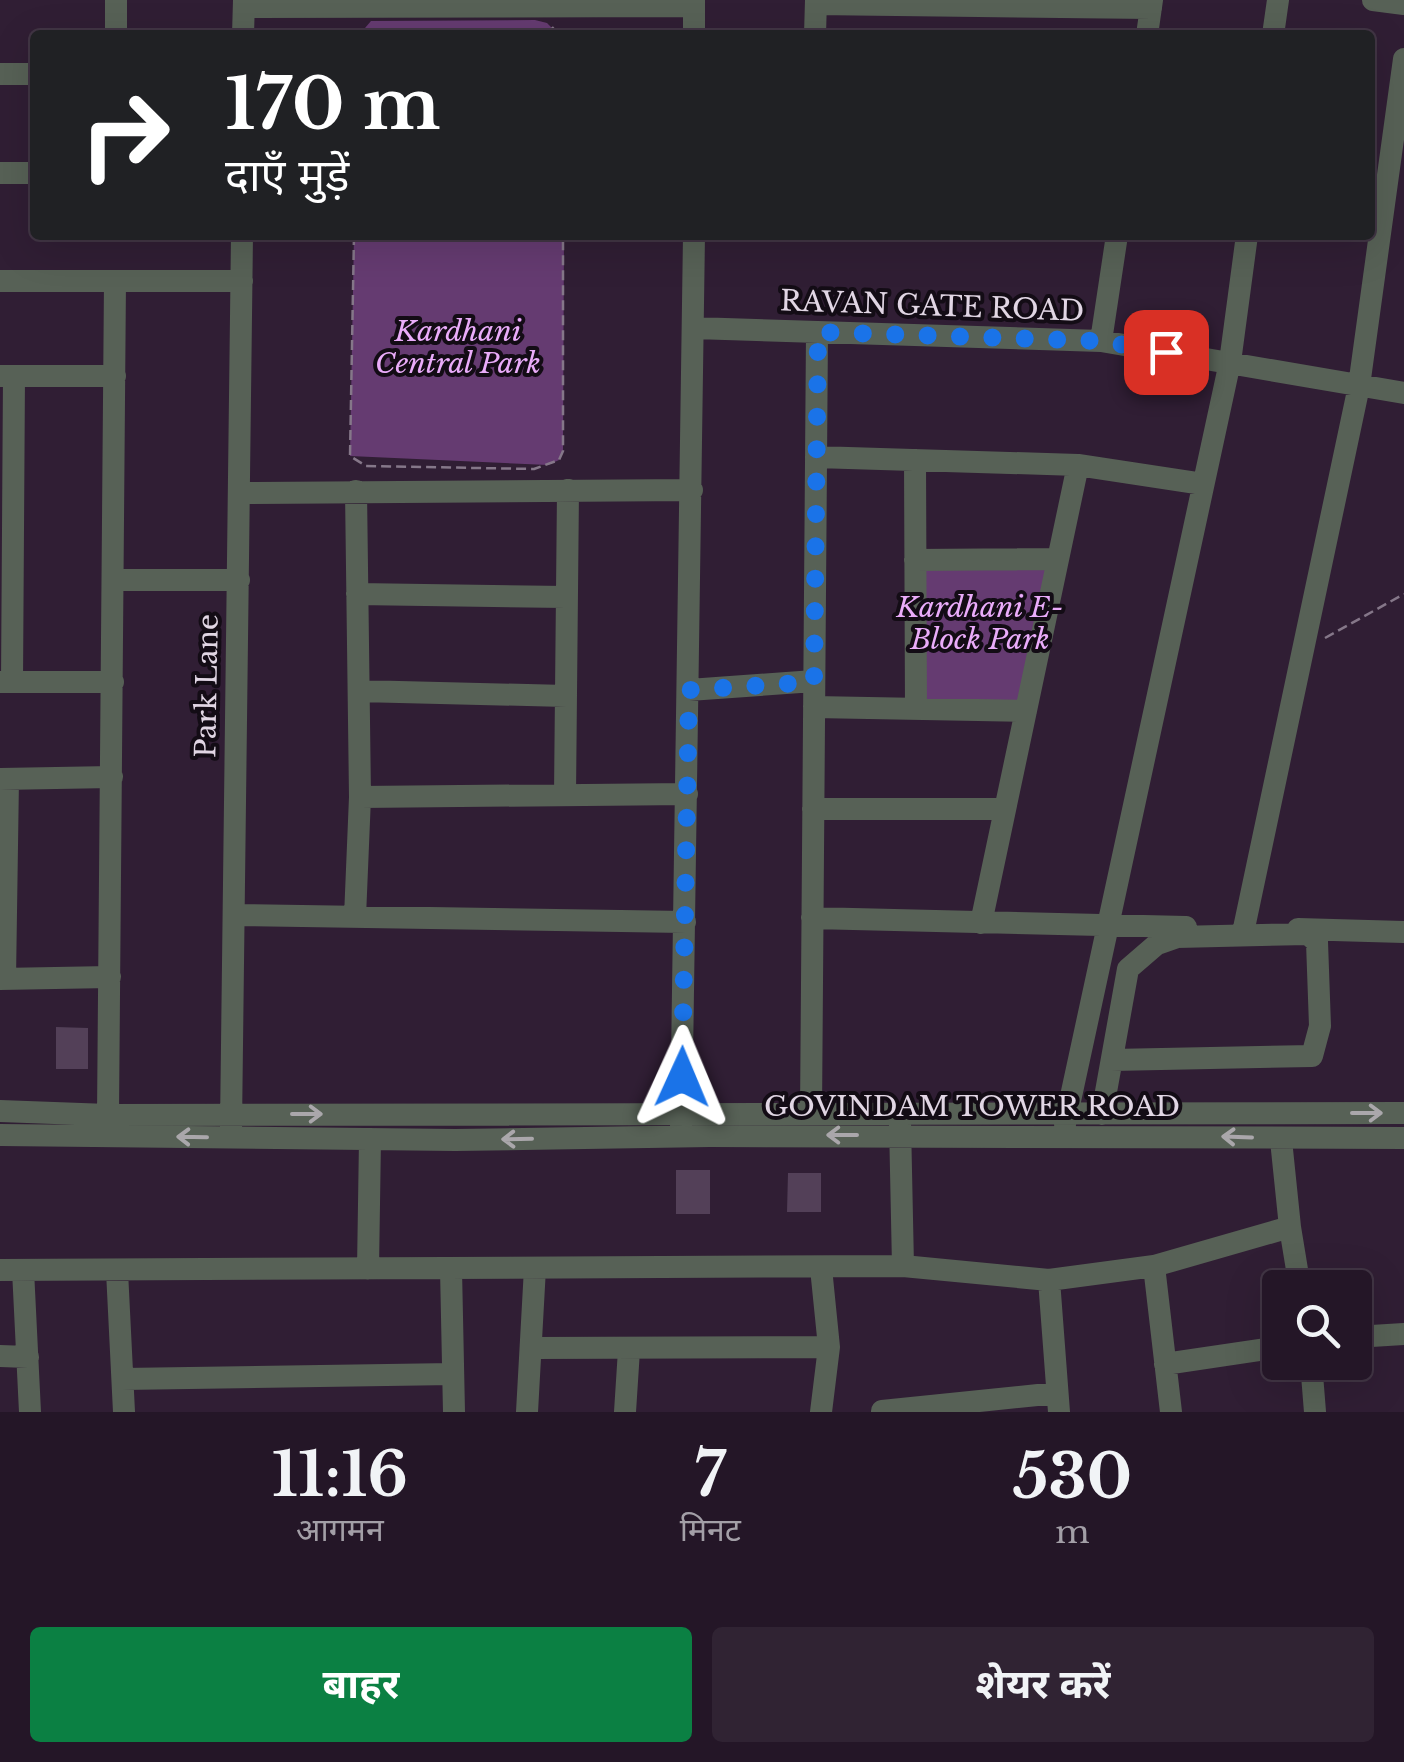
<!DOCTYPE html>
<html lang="hi">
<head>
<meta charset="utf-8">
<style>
	body { margin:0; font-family:"Libre Baskerville","Noto Sans Devanagari",serif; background:#302333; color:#f1f3f6; height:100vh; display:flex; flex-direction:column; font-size:38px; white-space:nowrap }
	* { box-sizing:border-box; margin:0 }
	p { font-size:32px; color:#a39fa7 }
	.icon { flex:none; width:55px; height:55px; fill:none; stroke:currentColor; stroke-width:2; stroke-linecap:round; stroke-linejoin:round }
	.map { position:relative; height:1412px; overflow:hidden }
	.sheet { display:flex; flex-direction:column; background:#241627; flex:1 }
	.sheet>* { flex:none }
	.banner { position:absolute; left:30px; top:30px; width:1345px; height:210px; border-radius:10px; box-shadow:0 10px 40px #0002,0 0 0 2px #413544; background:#202124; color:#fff; overflow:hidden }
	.fabs { position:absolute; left:1262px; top:1270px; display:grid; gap:20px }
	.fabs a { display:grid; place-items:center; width:110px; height:110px; border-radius:10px; background:#241627; box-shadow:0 10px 40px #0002,0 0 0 2px #413544; font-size:50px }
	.pin { position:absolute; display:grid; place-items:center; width:85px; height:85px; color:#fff; margin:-42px; border-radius:20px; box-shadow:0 5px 15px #0006 }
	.me { position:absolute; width:110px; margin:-55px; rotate:1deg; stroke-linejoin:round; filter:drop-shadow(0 0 8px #0008) }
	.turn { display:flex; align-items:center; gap:35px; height:210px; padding:0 30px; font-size:45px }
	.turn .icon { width:130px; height:130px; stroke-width:2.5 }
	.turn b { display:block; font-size:70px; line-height:85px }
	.eta { display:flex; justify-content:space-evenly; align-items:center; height:170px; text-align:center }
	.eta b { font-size:60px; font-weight:700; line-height:70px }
	.primary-button { display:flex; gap:20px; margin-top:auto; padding:20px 30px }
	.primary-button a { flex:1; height:115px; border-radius:10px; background:#0b8043; color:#fff; font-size:40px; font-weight:700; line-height:115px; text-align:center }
	.primary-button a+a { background:#302333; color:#f1f3f6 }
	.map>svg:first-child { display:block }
	.green { fill:#653b71 }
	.building { fill:#534058 }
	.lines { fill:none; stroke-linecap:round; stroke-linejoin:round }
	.path { stroke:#857789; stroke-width:2.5; stroke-dasharray:10 5; stroke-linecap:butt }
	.minor { stroke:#576156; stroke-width:22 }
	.oneway { stroke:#aaa7ab }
	.route { stroke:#1a73e8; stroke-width:18; stroke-dasharray:0 32.4 }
	.labels { text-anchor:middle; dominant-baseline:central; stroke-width:8; stroke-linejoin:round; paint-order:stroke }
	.street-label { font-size:28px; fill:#e1d6e4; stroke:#130c15 }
	.park-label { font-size:28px; font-style:italic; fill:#eaacfa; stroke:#130c15 }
</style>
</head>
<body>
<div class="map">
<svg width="1404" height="1412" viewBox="0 0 1404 1412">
	<rect width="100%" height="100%" fill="#301e34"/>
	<path class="green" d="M535 20 547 23 559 35H359L371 21Z
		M354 235H564L563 450 559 460 548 465 350 456Z
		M1058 559 1026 711 916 709 915 560Z"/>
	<path class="building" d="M56 1027 88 1028V1069H56Z
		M676 1170H710V1214H676Z
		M788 1173H821V1212H787Z"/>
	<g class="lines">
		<path class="path" d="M552 27 559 35
			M354 235 350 456 366 466 534 469 559 460 563 451V235
			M1325 638 1404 594"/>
		<path class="minor" d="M694 0V35
			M1373 0 1404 4
			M816 4 1151 8
			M244 7 694 6
			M116 35V0
			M243 35 244 0
			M815 35 816 0
			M1147 35 1152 0
			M1273 35 1278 0
			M0 74H35
			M0 173H35
			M0 281H242
			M694 328 1101 341 1404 393
			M1101 341 1117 235
			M0 376H115
			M816 457 1078 465 1203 484
			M915 460 916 709
			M240 493 692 490
			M915 560 1058 559
			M114 580H239
			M357 594 566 597
			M0 682H113
			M12 682 14 376
			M689 690 814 681
			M359 691 566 696
			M814 707 1026 711
			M0 779 112 777
			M565 795 568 490
			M360 797 687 794
			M813 809H1005
			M234 915 685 922
			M355 917 360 797 356 491
			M812 918 1186 927
			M981 923 1078 465
			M1244 928 1359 386 1404 59
			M1298 929 1404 932
			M0 979 110 977
			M5 979 8 779
			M0 1111 108 1115 1404 1113
			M811 1113 817 332
			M1102 1114 1128 969 1157 944 1177 937 1308 934 1317 942 1320 1026 1312 1056 1112 1060
			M108 1115 115 281
			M1065 1124 1230 362 1247 235
			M231 1126 242 235
			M681 1128 694 235
			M0 1135 455 1140 710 1136 1404 1138
			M1290 1227 1300 1288
			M903 1266 1049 1280 1059 1412
			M1154 1266 1171 1412
			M368 1269 370 1139
			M451 1269 454 1412
			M0 1270 903 1266 900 1123
			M23 1270 30 1412
			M117 1271 124 1412
			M1049 1280 1154 1266 1290 1227 1281 1140
			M1355 1337 1404 1334
			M533 1348 829 1347 821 1268
			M0 1356 28 1357
			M1311 1362 1315 1412
			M1165 1364 1280 1347
			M123 1379 453 1374
			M882 1411 1057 1393
			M527 1412 535 1268
			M625 1412 629 1350
			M821 1412 829 1347"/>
	</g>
	<defs><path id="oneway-shaft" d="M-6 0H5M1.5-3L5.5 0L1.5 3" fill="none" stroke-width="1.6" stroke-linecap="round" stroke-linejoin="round" transform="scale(2.5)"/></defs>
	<g class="oneway">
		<use href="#oneway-shaft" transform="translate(1367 1113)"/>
		<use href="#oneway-shaft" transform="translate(307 1114)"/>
		<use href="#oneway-shaft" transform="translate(842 1135) rotate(180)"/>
		<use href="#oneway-shaft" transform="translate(192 1137) rotate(-179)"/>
		<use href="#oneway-shaft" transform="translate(1237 1137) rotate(-178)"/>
		<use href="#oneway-shaft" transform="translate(517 1139) rotate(179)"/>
	</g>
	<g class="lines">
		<path class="route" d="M682 1077 689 690 814 682 818 332 1101 341 1166 352"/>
	</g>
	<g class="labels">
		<g class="street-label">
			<text transform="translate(932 306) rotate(2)">RAVAN GATE ROAD</text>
			<text transform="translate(207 686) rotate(-89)">Park Lane</text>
			<text x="972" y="1106">GOVINDAM TOWER ROAD</text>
		</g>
		<g class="park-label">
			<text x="458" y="331">Kardhani<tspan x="458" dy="32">Central Park</tspan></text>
			<text x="980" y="607">Kardhani E-<tspan x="980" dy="32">Block Park</tspan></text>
		</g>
	</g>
</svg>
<div class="fabs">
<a><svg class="icon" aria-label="search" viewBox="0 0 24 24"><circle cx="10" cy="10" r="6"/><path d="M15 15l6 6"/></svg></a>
</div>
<div class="pin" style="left:1166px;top:352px;background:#d93025"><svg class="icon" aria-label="arrive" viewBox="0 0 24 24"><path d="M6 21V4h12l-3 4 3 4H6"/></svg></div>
<svg class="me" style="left:682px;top:1077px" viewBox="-20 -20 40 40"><path d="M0-17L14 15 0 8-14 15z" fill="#1a73e8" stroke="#fff" stroke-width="4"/></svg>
<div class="banner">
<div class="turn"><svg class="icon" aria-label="right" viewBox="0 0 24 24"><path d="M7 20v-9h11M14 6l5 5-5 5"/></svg><div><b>170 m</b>दाएँ मुड़ें</div></div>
</div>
</div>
<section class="sheet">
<div class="eta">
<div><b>11:16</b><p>आगमन</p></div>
<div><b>7</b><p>मिनट</p></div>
<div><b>530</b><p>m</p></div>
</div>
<div class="primary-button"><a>बाहर</a><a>शेयर करें</a></div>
</section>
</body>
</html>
